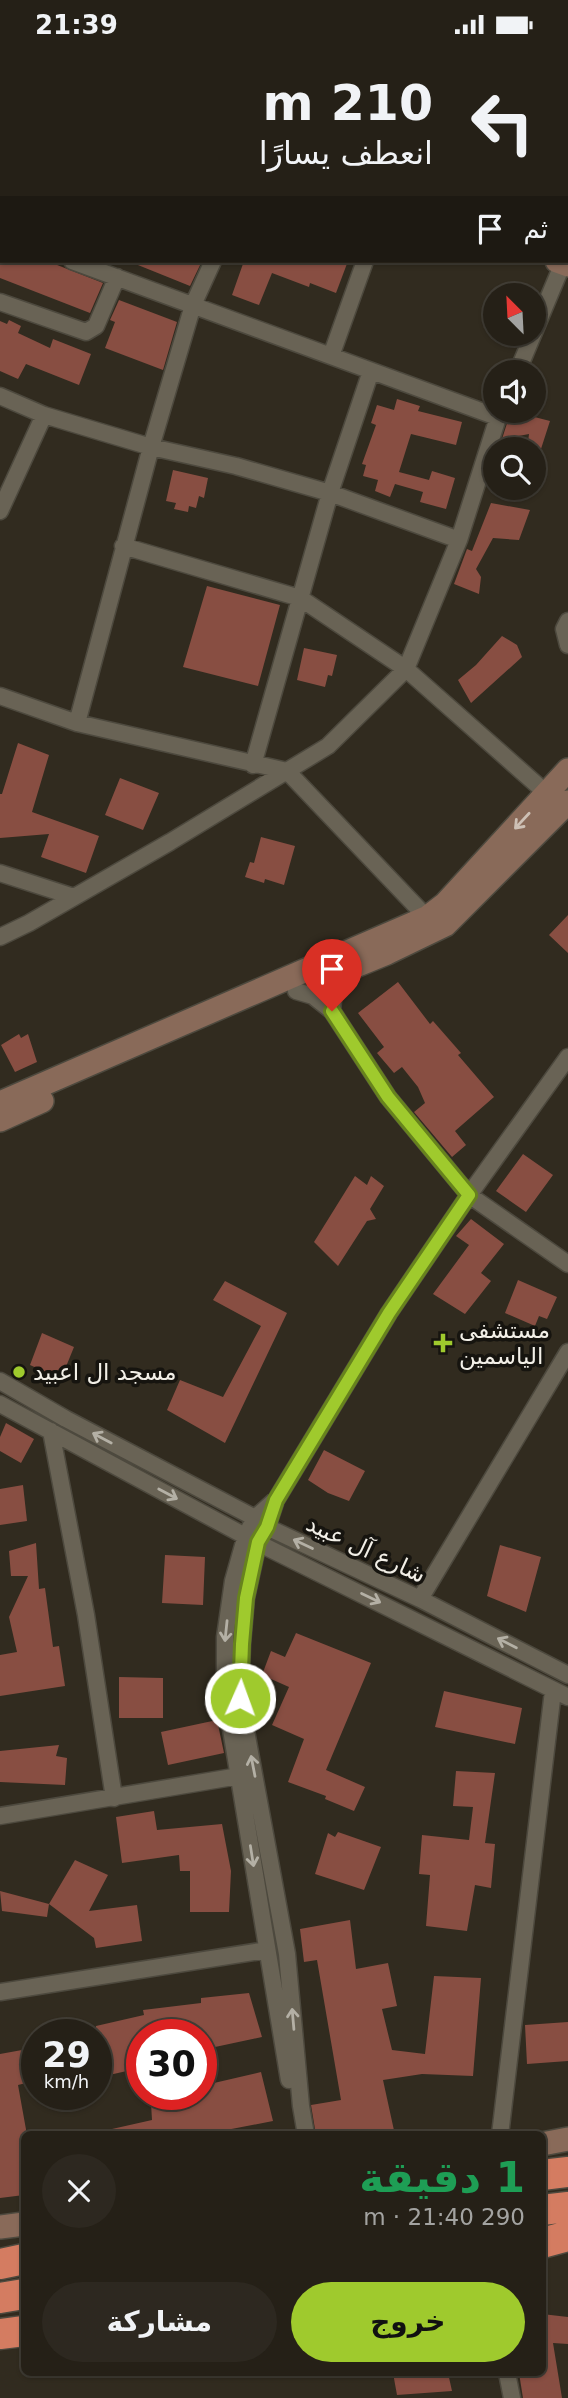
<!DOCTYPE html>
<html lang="ar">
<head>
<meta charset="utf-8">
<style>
	body { margin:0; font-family:"DejaVu Sans",Vazirmatn,sans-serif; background:#2d2820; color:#f1f3f6; direction:rtl; height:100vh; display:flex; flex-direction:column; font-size:26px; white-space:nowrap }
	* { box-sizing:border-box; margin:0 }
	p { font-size:23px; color:#a3a3a1 }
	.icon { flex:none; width:38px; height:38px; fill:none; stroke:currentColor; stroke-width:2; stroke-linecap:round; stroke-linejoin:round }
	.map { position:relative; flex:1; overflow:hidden; direction:ltr }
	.side { position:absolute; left:21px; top:2082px; width:525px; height:245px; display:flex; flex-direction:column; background:#252017; border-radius:10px; box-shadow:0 2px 5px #0004,0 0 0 2px #423e36; direction:rtl }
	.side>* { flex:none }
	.hud { position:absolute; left:0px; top:0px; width:569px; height:214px; box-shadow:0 2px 5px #0004,0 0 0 2px #423e36; direction:rtl; background:#252017; color:#f1f3f6; overflow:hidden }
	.needle { width:46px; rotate:336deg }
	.tools { position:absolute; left:483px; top:234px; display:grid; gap:14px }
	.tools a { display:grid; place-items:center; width:63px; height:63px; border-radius:50%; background:#252017; box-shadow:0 2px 5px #0004,0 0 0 2px #423e36; font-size:35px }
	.speed { position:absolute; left:21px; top:1970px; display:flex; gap:14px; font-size:35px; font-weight:700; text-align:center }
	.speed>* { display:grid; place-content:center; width:91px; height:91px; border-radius:50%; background:#252017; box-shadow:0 2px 5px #0004,0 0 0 2px #423e36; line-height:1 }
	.speed small { font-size:18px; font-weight:400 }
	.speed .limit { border:10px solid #d22; background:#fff; color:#111 }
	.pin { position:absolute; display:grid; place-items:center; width:60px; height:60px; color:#fff; margin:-72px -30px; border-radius:50% 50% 50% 0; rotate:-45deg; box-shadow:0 0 7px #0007 }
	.pin .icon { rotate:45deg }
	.me { position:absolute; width:77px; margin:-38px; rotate:2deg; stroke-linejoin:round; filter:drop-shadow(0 0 5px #0008) }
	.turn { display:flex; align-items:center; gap:24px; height:147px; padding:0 21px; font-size:32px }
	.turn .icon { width:91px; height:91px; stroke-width:2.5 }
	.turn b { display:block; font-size:49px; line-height:60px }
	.then { display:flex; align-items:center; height:66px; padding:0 21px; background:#0003; gap:14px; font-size:26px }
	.round { display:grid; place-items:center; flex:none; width:74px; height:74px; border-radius:37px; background:#2d2820 }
	.headline { display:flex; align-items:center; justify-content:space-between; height:119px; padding:0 21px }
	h1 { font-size:42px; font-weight:600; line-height:52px; color:#1e9e55 }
	.action { display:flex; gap:14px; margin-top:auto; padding:14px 21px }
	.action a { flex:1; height:80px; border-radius:42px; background:#9fca2d; color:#111; font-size:28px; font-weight:600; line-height:80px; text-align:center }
	.action a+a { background:#2d2820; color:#f1f3f6 }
	.status { display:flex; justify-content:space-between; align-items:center; height:49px; padding:0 35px; background:#252017; direction:ltr }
	.status svg { height:19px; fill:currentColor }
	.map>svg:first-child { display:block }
	.building { fill:#884e42 }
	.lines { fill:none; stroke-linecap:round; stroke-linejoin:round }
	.street-casing { stroke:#4d493e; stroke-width:19 }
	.secondary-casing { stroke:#4d493e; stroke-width:26 }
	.highway-casing { stroke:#4d493e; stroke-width:33 }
	.street { stroke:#696355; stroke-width:16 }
	.secondary { stroke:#896a59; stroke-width:23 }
	.highway { stroke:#d47c61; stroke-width:30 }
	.oneway { stroke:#cdc0b5 }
	.oneway2 { stroke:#b4b0a5 }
	.route-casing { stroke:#67831d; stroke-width:18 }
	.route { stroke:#9fca2d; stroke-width:12 }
	.poi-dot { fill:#9fca2d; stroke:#16140f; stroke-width:2.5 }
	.labels { text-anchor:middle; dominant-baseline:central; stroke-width:7; stroke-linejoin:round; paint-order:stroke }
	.poi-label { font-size:23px; fill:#f2efe7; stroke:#16140f; text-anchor:start }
	.street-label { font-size:23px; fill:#f2efe7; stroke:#16140f }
</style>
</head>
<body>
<div class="status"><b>21:39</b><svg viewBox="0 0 49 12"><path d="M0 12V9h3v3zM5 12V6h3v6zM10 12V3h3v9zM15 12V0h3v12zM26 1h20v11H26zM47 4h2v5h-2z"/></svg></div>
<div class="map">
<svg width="568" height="2349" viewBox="0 0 568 2349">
	<rect width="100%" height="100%" fill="#312b1f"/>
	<path class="building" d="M0 212H47L103 234 90 264 0 229Z
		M128 212H202L190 237Z
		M244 212H348L336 244 310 234 309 238 272 224 259 256 232 246Z
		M119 251 177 273 163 321 105 299 115 273 110 271Z
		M9 271 21 277 18 284 50 299 53 290 91 305 79 336 26 315 18 330 0 322V272L7 275Z
		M397 350 420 357 418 362 462 373 456 396 411 385 399 423 429 431 432 422 455 429 446 460 420 453 423 443 395 435 390 448 375 442 378 431 363 427 366 416 362 415 376 376 371 374 377 356 394 361Z
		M511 362 550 372 540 403 527 401 529 385 502 390Z
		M173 421 208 429 204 449 199 447 196 459 189 457 188 463 174 460 176 454 166 452Z
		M491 454 530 461 519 491 493 489 476 520 481 528 479 545 454 535 467 500 472 502Z
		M207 537 280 556 258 637 183 618Z
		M502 587 517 596 522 608 471 654 458 631 476 616Z
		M304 599 337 606 332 627 328 626 325 638 297 631Z
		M18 694 49 706 32 763 99 787 86 824 41 808 49 785 0 789V745H2Z
		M120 729 159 744 143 781 105 766Z
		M261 788 295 797 284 836 265 830 264 834 245 828 250 813 254 814Z
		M568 866V904L549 886Z
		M398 933 430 975 433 972 461 1004 458 1006 494 1048 455 1082 466 1096 452 1108 414 1063 425 1054 418 1038 402 1018 394 1024 377 1004 384 998 358 964Z
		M19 985 21 989 28 985 37 1013 15 1023 1 996Z
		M523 1105 553 1126 526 1163 496 1142Z
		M355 1127 367 1136 371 1127 384 1137 370 1160 376 1170 367 1172 338 1217 314 1193Z
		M471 1170 504 1195 481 1224 491 1232 465 1265 433 1245 469 1196 456 1187Z
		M518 1231 557 1248 547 1270 539 1267 535 1277 505 1264Z
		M225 1232 287 1264 225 1394 167 1361 180 1331 223 1348 261 1277 213 1251Z
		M42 1284 74 1298 61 1330 30 1316Z
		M6 1374 34 1390 21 1414 0 1402V1388Z
		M324 1401 365 1422 349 1452 328 1444 308 1431Z
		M23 1436 27 1472 0 1476V1440Z
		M36 1494 39 1540 45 1539 53 1598 59 1597 65 1637 0 1647V1606L17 1603 9 1568 28 1527H11L9 1502Z
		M500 1496 541 1508 526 1563 487 1547Z
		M165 1506 205 1508 203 1556 162 1554Z
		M296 1584 371 1614 326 1721 365 1738 354 1762 325 1750 326 1747 288 1733 304 1690 272 1676 289 1638 262 1626 271 1602 285 1608Z
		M119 1628 163 1629V1669H119Z
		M444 1642 522 1659 515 1695 435 1678Z
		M217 1671 224 1704 168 1716 161 1683Z
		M59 1696 56 1707 67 1709 65 1736 0 1733V1702Z
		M456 1722 495 1724 485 1794 495 1795 491 1839 475 1836 467 1882 426 1877 430 1826 419 1825 422 1786 469 1791 473 1758 453 1757Z
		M154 1762 157 1781 222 1775 231 1822 229 1863H190V1822H180L179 1806 122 1814 116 1768Z
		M338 1783 381 1798 364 1841 315 1825 328 1784 335 1788Z
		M75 1811 108 1826 89 1862 137 1856 142 1892 96 1899 94 1889 49 1855Z
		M0 1842 49 1855 47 1868 2 1862Z
		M350 1871 356 1920 388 1914 397 1957 382 1960 392 2001 425 2005 434 1927 481 1929 473 2027 422 2025 383 2031 395 2086H316L311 2056 341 2051 317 1911 304 1913 300 1880Z
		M249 1944 262 1988 201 2001V1986H135L140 2019 96 2029V1977L144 1966 143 1961 201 1954V1949Z
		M568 1973V2012L527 2015 525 1976Z
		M22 2001 26 2034 18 2036 27 2086H24V2146L0 2149V2005Z
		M261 2023 273 2072 216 2083V2086H113L112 2080 152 2071 151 2054 168 2051V2046H201V2037Z
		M542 2265 568 2268V2295L553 2294 562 2349H523L519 2324H542Z
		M393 2324H448L452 2342 397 2346Z"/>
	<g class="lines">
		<g class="street-casing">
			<path id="street" d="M317 2 318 0
				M509 2 510 0
				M0 166 2 162
				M0 185 2 186
				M72 212 497 368
				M0 253 86 283 96 277 117 228
				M331 307 365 212
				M517 324 563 214
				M0 347 44 366 151 398 236 417 330 444 459 491
				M0 462 44 366
				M123 497 300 549 406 620 553 750
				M568 572 564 580 568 596
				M0 647 77 674 287 722 433 875
				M77 674 151 398 193 256 213 212
				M253 716 330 444 371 322
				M0 824 74 848
				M0 888 29 874 170 793 328 697 406 620 459 491 500 362
				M296 942 313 947 332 962 388 1048 469 1146 568 1215
				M332 962 334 941 340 923
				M0 1332 66 1370 255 1469 267 1478 420 1550 568 1626
				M0 1355 258 1494 568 1648
				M51 1382 86 1566 114 1749
				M274 1452 255 1469 246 1486 233 1532 225 1588V1644L289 2031
				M420 1550 568 1303
				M0 1767 239 1727
				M0 1943 267 1901
				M306 2086 301 2057 287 1905 240 1649 242 1595 246 1549 258 1494 267 1478 276 1451 389 1264 469 1146 568 1008
				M500 2086 553 1642
				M507 2324 512 2349"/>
		</g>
		<g class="secondary-casing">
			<path id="secondary" d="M38 0 42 2
				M0 6H2
				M557 212 568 216
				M343 922 387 904 445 876 568 753
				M0 1054 428 868 445 855 568 721
				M0 1071 42 1052
				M542 2095 568 2090
				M0 2178 24 2175"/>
		</g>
		<g class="highway-casing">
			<path id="highway" d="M542 2126 568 2123
				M542 2161 568 2158
				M542 2194 568 2187
				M0 2215 24 2210
				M0 2249 24 2245
				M0 2285 24 2282"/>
		</g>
		<use href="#street" class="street"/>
		<use href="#secondary" class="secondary"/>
		<use href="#highway" class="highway"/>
	</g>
	<defs><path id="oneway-shaft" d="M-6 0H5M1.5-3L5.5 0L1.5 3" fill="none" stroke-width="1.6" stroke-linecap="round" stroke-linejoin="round" transform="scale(1.75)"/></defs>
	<use class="oneway" href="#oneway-shaft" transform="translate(522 772) rotate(133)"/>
	<g class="oneway2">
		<use href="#oneway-shaft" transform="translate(102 1389) rotate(-152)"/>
		<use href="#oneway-shaft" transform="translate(168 1445) rotate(28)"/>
		<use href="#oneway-shaft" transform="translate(303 1495) rotate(-155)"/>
		<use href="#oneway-shaft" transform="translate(371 1549) rotate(26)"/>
		<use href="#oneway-shaft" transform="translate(226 1582) rotate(96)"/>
		<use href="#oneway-shaft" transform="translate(507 1594) rotate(-153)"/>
		<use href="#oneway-shaft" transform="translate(253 1717) rotate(-101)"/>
		<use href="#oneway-shaft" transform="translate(252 1807) rotate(81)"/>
		<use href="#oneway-shaft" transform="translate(293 1970) rotate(-95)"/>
	</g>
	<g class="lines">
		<g class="route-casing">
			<path id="route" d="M240 1649 242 1595 246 1549 258 1493 267 1478 276 1451 389 1264 469 1146 388 1048 332 962"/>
		</g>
		<use href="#route" class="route"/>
	</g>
	<g class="poi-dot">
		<path d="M439.5 1283.5h7v7h7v7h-7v7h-7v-7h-7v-7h7z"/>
		<circle cx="19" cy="1323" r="7"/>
	</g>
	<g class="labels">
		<g class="poi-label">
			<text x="459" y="1281">مستشفى<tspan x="459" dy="26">الياسمين</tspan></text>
			<text x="33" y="1323">مسجد ال اعبيد</text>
		</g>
		<g class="street-label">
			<text transform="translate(366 1500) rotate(25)">شارع آل عبيد</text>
		</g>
	</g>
</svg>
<div class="tools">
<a><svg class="needle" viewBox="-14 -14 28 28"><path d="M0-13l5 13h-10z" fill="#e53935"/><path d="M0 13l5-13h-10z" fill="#a3a3a1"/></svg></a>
<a><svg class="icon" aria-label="sound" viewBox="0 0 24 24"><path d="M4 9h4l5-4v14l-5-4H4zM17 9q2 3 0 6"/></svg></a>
<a><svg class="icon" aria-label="search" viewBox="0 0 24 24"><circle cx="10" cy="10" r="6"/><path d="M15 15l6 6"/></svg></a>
</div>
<div class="speed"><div>29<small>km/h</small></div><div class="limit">30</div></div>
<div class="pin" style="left:332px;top:962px;background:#d93025"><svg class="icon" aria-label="arrive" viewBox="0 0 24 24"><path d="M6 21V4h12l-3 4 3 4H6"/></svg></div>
<svg class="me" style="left:240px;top:1649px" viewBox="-20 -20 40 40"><circle r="17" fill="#9fca2d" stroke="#fff" stroke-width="3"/><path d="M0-11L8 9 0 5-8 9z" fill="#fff"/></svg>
<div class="hud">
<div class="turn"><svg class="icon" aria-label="left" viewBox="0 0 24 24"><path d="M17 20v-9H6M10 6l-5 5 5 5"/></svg><div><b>210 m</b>انعطف يسارًا</div></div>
<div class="then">ثم<svg class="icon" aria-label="arrive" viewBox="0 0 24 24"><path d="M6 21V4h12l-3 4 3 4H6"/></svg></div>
</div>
<section class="side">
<div class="headline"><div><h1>1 دقيقة</h1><p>290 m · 21:40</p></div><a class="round"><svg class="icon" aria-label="close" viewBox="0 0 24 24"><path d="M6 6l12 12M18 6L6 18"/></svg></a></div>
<div class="action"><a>خروج</a><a>مشاركة</a></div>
</section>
</div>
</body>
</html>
